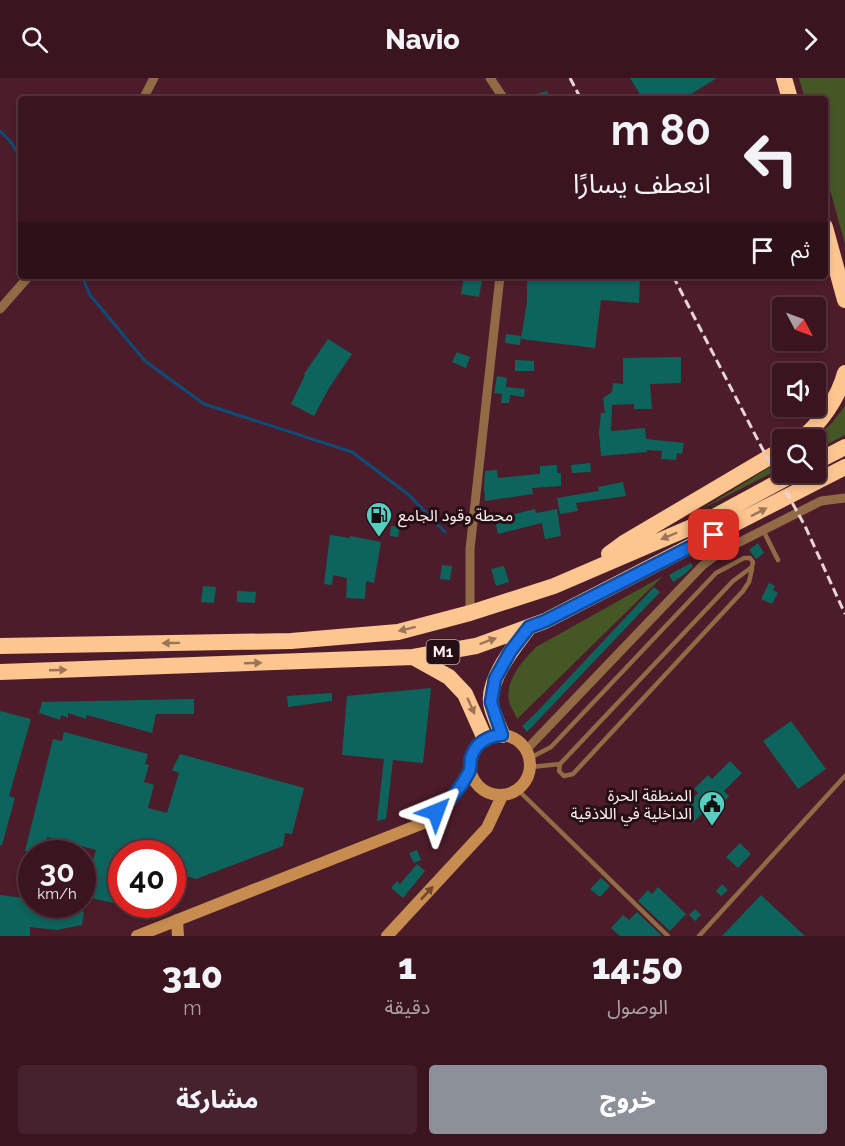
<!DOCTYPE html>
<html lang="ar">
<head>
<meta charset="utf-8">
<style>
	body { margin:0; font-family:Raleway,"Noto Sans Arabic",sans-serif; background:#45222d; color:#f1f3f6; direction:rtl; height:100vh; display:flex; flex-direction:column; font-size:22px; white-space:nowrap }
	* { box-sizing:border-box; margin:0 }
	p { font-size:20px; color:#ab9fa5 }
	.icon { flex:none; width:33px; height:33px; fill:none; stroke:currentColor; stroke-width:2; stroke-linecap:round; stroke-linejoin:round }
	.map { position:relative; height:858px; overflow:hidden; direction:ltr }
	.drawer { display:flex; flex-direction:column; background:#3a1520; flex:1 }
	.drawer>* { flex:none }
	.hud { position:absolute; left:18px; top:18px; width:810px; height:183px; border-radius:6px; box-shadow:0 3px 9px #0003,0 0 0 2px #54343e; direction:rtl; background:#3a1520; color:#f1f3f6; overflow:hidden }
	.needle { width:39px; rotate:131deg }
	.controls { position:absolute; left:772px; top:219px; display:grid; gap:12px }
	.controls a { display:grid; place-items:center; width:54px; height:54px; border-radius:6px; background:#3a1520; box-shadow:0 3px 9px #0003,0 0 0 2px #54343e; font-size:30px }
	.speed { position:absolute; left:18px; top:762px; display:flex; gap:12px; font-size:30px; font-weight:700; text-align:center }
	.speed>* { display:grid; place-content:center; width:78px; height:78px; border-radius:50%; background:#3a1520; box-shadow:0 3px 9px #0003,0 0 0 2px #54343e; line-height:1 }
	.speed small { font-size:15px; font-weight:400 }
	.speed .limit { border:9px solid #d22; background:#fff; color:#111 }
	.pin { position:absolute; display:grid; place-items:center; width:51px; height:51px; color:#fff; margin:-26px; border-radius:12px; box-shadow:0 3px 9px #0006 }
	.me { position:absolute; width:66px; margin:-33px; rotate:44deg; stroke-linejoin:round; filter:drop-shadow(0 0 4px #0008) }
	.turn { display:flex; align-items:center; gap:21px; height:126px; padding:0 18px; font-size:27px }
	.turn .icon { width:78px; height:78px; stroke-width:2.5 }
	.turn b { display:block; font-size:42px; line-height:51px }
	.then { display:flex; align-items:center; height:57px; padding:0 18px; background:#0003; gap:12px; font-size:22px }
	.eta { display:flex; justify-content:space-evenly; align-items:center; height:102px; text-align:center }
	.eta b { font-size:36px; font-weight:800; line-height:42px }
	.action { display:flex; gap:12px; margin-top:auto; padding:12px 18px }
	.action a { flex:1; height:69px; border-radius:6px; background:#8c9099; color:#fff; font-size:24px; font-weight:800; line-height:69px; text-align:center }
	.action a+a { background:#45222d; color:#f1f3f6 }
	header { display:flex; justify-content:space-between; align-items:center; height:78px; padding:0 18px; background:#3a1520; font-size:27px; font-weight:800 }
	.map>svg:first-child { display:block }
	.green { fill:#465726 }
	.lines { fill:none; stroke-linecap:round; stroke-linejoin:round }
	.stream { stroke:#0c4c78; stroke-width:3 }
	.building { fill:#0d645c }
	.lane { stroke:#906b46; stroke-width:4.5 }
	.street { stroke:#906b46; stroke-width:9 }
	.secondary { stroke:#c78c4f; stroke-width:12 }
	.highway { stroke:#fdc691; stroke-width:16 }
	.rail { stroke:#e8d5da; stroke-width:3; stroke-dasharray:9 4.5; stroke-linecap:butt }
	.oneway { fill:#9c7459 }
	.oneway2 { fill:#6e472f }
	.route-casing { stroke:#114b97; stroke-width:15 }
	.route { stroke:#1a73e8; stroke-width:10 }
	.labels { text-anchor:middle; dominant-baseline:central; stroke-width:6; stroke-linejoin:round; paint-order:stroke }
	.shield { fill:#250f15; stroke:#bcacb0; stroke-width:1.5 }
	.shield-label { font-size:15px; font-weight:bold; fill:#fdeff2 }
	.poi-label { font-size:16px; fill:#fdeff2; stroke:#250f15; text-anchor:start }
</style>
</head>
<body>
<header><svg class="icon" aria-label="forward" viewBox="0 0 24 24"><path d="M9 5l7 7-7 7"/></svg>Navio<svg class="icon" aria-label="search" viewBox="0 0 24 24"><circle cx="10" cy="10" r="6"/><path d="M15 15l6 6"/></svg></header>
<div class="map">
<svg width="845" height="858" viewBox="0 0 845 858">
	<rect width="100%" height="100%" fill="#4d1c2a"/>
	<path class="green" d="M799 0H845V166L825 94V21H805Z
		M845 328V357L816 372V362H812L831 346Z
		M783 381V389L700 432Z
		M663 498 517 641C515 635 510 629 509 623 505 602 523 583 536 569Z"/>
	<g class="lines">
		<path class="stream" d="M0 53 11 64 21 81
			M82 198 90 217 145 283 204 326 352 374 409 417 445 454"/>
	</g>
	<path class="building" d="M630 0H717L683 21H643Z
		M547 13 550 21H526V19Z
		M464 198 482 202 479 219 461 216Z
		M527 198H602L640 201 639 225 601 222 595 270 521 261 527 223Z
		M506 256 521 258 520 267 505 265Z
		M328 261 352 276 329 310 314 338 291 326 305 297 304 296Z
		M457 274 470 279 466 290 452 284Z
		M681 279V305L650 306 652 331H634V326L612 327 611 353 645 350 646 361 684 365 682 376 677 375 676 382 661 381 662 373 647 372V374L601 378 599 354 601 335H605L603 320 612 314 613 305 623 306V280Z
		M515 282 534 283V293H515Z
		M497 298 507 300 506 309 525 311 524 319 510 317 509 325H501L502 316 494 315Z
		M590 385 591 394 572 395 571 387Z
		M557 387V395H561V408L532 410 533 416 485 423 484 410 485 393 497 392 498 400 540 396V388Z
		M623 404 626 418 576 425 578 433 560 436 557 420 599 413 598 409Z
		M535 431 536 435 557 431 561 458 545 461 542 445 498 456 495 441Z
		M391 448 400 449 398 459 390 458Z
		M330 457 350 460V458L381 464 374 505 366 503 365 521 346 520 347 500 333 497 332 507 324 506Z
		M758 465 764 475 756 481 749 472Z
		M691 485 693 488 685 496 673 504 669 497Z
		M442 487 452 488 450 502 440 501Z
		M504 488 509 504 496 508 491 491Z
		M769 505 775 508 773 512 778 515 772 526 761 521Z
		M203 508 216 509 214 525 201 524Z
		M654 509 660 514 527 654 522 648 534 637Z
		M237 513 256 514 255 525 237 524Z
		M431 610 423 685 393 682 386 741 377 743 384 681 342 677 347 618Z
		M332 615V623L288 629 287 618Z
		M194 621V636H156L152 655 87 637 86 641 68 635V640L61 637 60 642 39 635 42 624Z
		M0 633 31 641 9 718 15 720 2 767H0Z
		M791 643 826 691 798 711 763 663Z
		M64 654 148 676 145 686 149 687 144 704 154 707 148 730 167 735 179 695 172 692 180 676 304 710 292 756 285 755 283 768 196 801 183 797V804L172 808V776H122V827L82 818 96 772 47 759 43 776 25 773 53 661 62 663Z
		M730 683 742 695 724 713 729 718 714 735 708 729 693 745 680 733 698 715 694 711 708 697 712 701Z
		M740 765 751 776 738 790 726 779Z
		M417 772 421 782 414 785 409 775Z
		M417 786 425 793 403 820 391 810 397 803 400 806Z
		M601 800 610 808 600 819 590 811Z
		M722 806 728 812 721 818 716 813Z
		M658 809 686 836 670 853 638 823 648 812 652 816Z
		M0 817 32 821V826H68L84 834 82 847 57 852 30 849V858H0Z
		M761 817 805 858H722Z
		M695 831 701 837 695 843 689 837Z
		M637 834 662 858H620L611 850 623 837 629 842Z"/>
	<g class="lines">
		<path class="lane" d="M763 452 778 482
			M530 680 551 669 716 495 744 480H750L753 484 752 489 733 503 560 686 531 689
			M560 686 559 693 564 698 573 696 743 513 749 504 752 491
			M518 712 668 858
			M699 858 845 698"/>
		<path class="street" d="M490 0 504 21
			M143 21 154 0
			M0 231 29 198
			M470 535V471L500 198
			M527 671 703 487 722 473 821 423 845 420"/>
		<path class="secondary" d="M470 687a30 30 0 1 1 60 0a30 30 0 1 1-60 0Z
			M177 842 178 858
			M137 858 421 746 451 722 470 692
			M387 858 487 750 502 718"/>
		<path class="highway" d="M784 0 790 21
			M825 149 845 222
			M800 362C820 346 839 319 845 295
			M816 384 845 369
			M609 476 624 465 783 371
			M0 568 291 563 398 554 470 535 554 508 710 441 797 394
			M413 579 449 599 465 616 485 661
			M0 594 413 579 476 568 545 543 845 389
			M502 657C499 647 492 635 491 625 488 600 515 568 529 549"/>
		<path class="rail" d="M570 0 581 21
			M673 198 762 370 805 448 845 536"/>
	</g>
	<defs><path id="oneway-solid" d="M-6-.8H1V-3.2L6.5 0L1 3.2V.8H-6Z" transform="scale(1.5)"/></defs>
	<g class="oneway">
		<use href="#oneway-solid" transform="translate(759 434) rotate(-27)"/>
		<use href="#oneway-solid" transform="translate(669 458) rotate(157)"/>
		<use href="#oneway-solid" transform="translate(407 551) rotate(166)"/>
		<use href="#oneway-solid" transform="translate(488 563) rotate(-20)"/>
		<use href="#oneway-solid" transform="translate(171 565) rotate(179)"/>
		<use href="#oneway-solid" transform="translate(253 585) rotate(-2)"/>
		<use href="#oneway-solid" transform="translate(58 592) rotate(-2)"/>
		<use href="#oneway-solid" transform="translate(471 628) rotate(66)"/>
	</g>
	<use class="oneway2" href="#oneway-solid" transform="translate(427 815) rotate(-47)"/>
	<g class="lines">
		<g class="route-casing">
			<path id="route" d="M436 734C450 723 461 710 469 694 471 690 470 685 471 680 475 665 488 658 502 657L491 624 495 601 510 574 529 549 545 543 714 457"/>
		</g>
		<use href="#route" class="route"/>
	</g>
	<defs>
		<g id="fuel-pin" transform="scale(1.35)"><path d="M0 17L-7.5 6A9.5 9.5 0 1 1 7.5 6Z" fill="#58cec1" stroke="#250f15"/><path d="M-5.5-6h7V0h2V4h1.3V-2.5L3-4.5l.8-.8L6-3V5H2.5V1h-1V6h-7ZM-4.2-4.7v3.2H.2V-4.7Z" fill="#111"/></g>
		<g id="civic-pin" transform="scale(1.35)"><path d="M0 17L-7.5 6A9.5 9.5 0 1 1 7.5 6Z" fill="#58cec1" stroke="#250f15"/><path d="M-.6-6.5H3V-4.5H.6V-3L4-1V1h2V6H-6V1h2V-1L-.6-3ZM-1.2 2.5V6h2.4V2.5Z" fill="#111"/></g>
	</defs>
	<g fill-rule="evenodd">
		<use href="#fuel-pin" x="379" y="437"/>
		<use href="#civic-pin" x="712" y="726"/>
	</g>
	<g class="labels">
		<rect class="shield" x="426.5" y="562" width="33" height="24" rx="4.5"/>
		<g class="shield-label">
			<text x="443" y="574">M1</text>
		</g>
		<g class="poi-label">
			<text x="398" y="437">محطة وقود الجامع</text>
			<text x="692" y="717" text-anchor="end">المنطقة الحرة<tspan x="692" dy="18">الداخلية في اللاذقية</tspan></text>
		</g>
	</g>
</svg>
<div class="controls">
<a><svg class="needle" viewBox="-14 -14 28 28"><path d="M0-13l5 13h-10z" fill="#e53935"/><path d="M0 13l5-13h-10z" fill="#ab9fa5"/></svg></a>
<a><svg class="icon" aria-label="sound" viewBox="0 0 24 24"><path d="M4 9h4l5-4v14l-5-4H4zM17 9q2 3 0 6"/></svg></a>
<a><svg class="icon" aria-label="search" viewBox="0 0 24 24"><circle cx="10" cy="10" r="6"/><path d="M15 15l6 6"/></svg></a>
</div>
<div class="speed"><div>30<small>km/h</small></div><div class="limit">40</div></div>
<div class="pin" style="left:714px;top:457px;background:#d93025"><svg class="icon" aria-label="arrive" viewBox="0 0 24 24"><path d="M6 21V4h12l-3 4 3 4H6"/></svg></div>
<svg class="me" style="left:436px;top:734px" viewBox="-20 -20 40 40"><path d="M0-17L14 15 0 8-14 15z" fill="#1a73e8" stroke="#fff" stroke-width="4"/></svg>
<div class="hud">
<div class="turn"><svg class="icon" aria-label="left" viewBox="0 0 24 24"><path d="M17 20v-9H6M10 6l-5 5 5 5"/></svg><div><b>80 m</b>انعطف يسارًا</div></div>
<div class="then">ثم<svg class="icon" aria-label="arrive" viewBox="0 0 24 24"><path d="M6 21V4h12l-3 4 3 4H6"/></svg></div>
</div>
</div>
<section class="drawer">
<div class="eta">
<div><b>14:50</b><p>الوصول</p></div>
<div><b>1</b><p>دقيقة</p></div>
<div><b>310</b><p>m</p></div>
</div>
<div class="action"><a>خروج</a><a>مشاركة</a></div>
</section>
</body>
</html>
